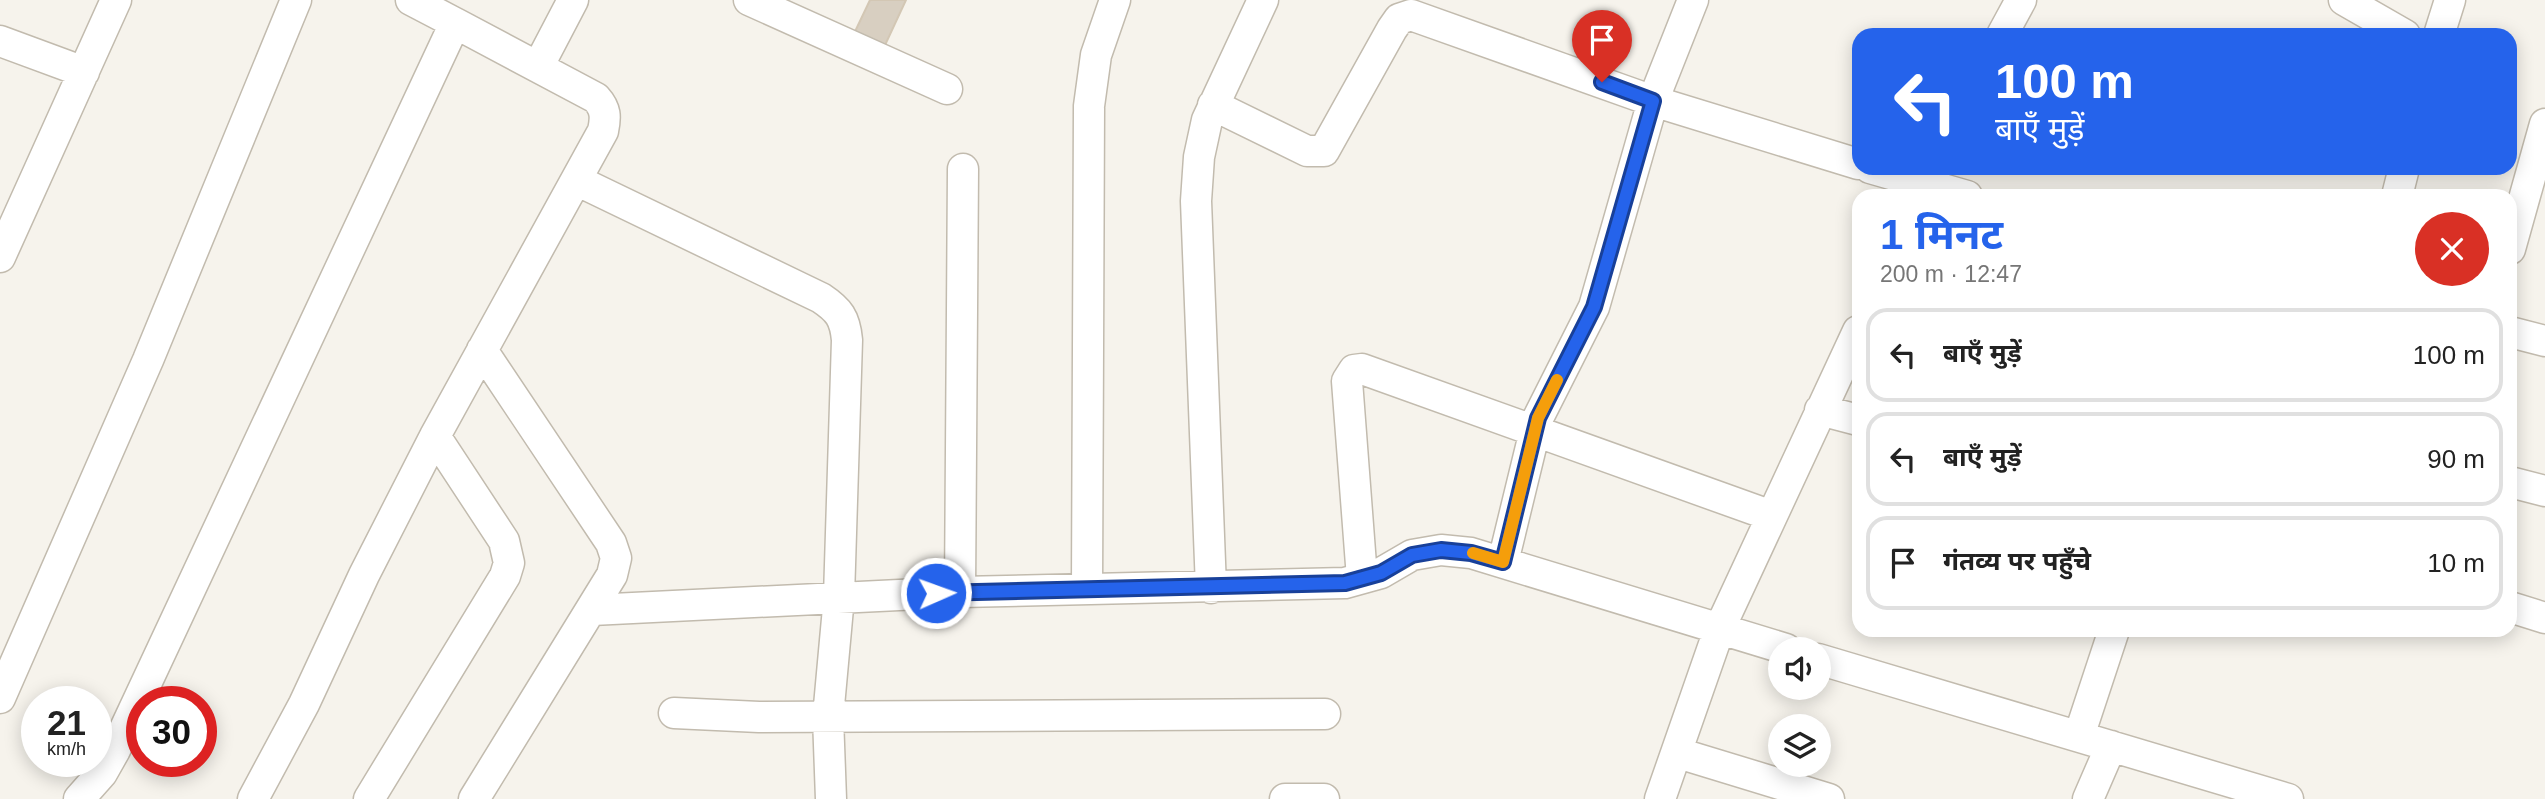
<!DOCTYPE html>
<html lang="hi">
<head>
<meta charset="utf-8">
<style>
	body { margin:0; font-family:Arial,"Noto Sans Devanagari",sans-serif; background:#f6f6f6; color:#222; height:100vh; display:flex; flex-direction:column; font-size:26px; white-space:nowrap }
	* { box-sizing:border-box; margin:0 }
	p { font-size:23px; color:#767676 }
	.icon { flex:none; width:38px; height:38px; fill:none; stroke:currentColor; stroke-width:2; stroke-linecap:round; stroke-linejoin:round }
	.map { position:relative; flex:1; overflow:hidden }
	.sheet { position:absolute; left:1852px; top:189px; width:665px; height:448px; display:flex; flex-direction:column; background:#fff; border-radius:21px; box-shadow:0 4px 18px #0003 }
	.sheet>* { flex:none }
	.top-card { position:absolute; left:1852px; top:28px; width:665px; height:147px; border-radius:21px; box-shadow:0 4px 18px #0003; background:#2563eb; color:#fff; overflow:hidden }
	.fabs { position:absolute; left:1768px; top:637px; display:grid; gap:14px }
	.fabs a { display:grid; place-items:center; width:63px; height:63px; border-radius:50%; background:#fff; box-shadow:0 4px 18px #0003; font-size:35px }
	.speed { position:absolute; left:21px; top:686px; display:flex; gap:14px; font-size:35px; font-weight:700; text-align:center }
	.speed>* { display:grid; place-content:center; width:91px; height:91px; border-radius:50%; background:#fff; box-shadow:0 4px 18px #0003; line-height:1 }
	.speed small { font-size:18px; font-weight:400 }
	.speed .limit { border:10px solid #d22; background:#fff; color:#111 }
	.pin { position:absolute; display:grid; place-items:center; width:60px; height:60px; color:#fff; margin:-72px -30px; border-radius:50% 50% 50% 0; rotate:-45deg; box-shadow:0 0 7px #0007 }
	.pin .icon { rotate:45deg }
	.me { position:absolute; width:77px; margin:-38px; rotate:88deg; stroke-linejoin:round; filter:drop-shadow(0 0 5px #0008) }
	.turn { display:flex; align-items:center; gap:24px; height:147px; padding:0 28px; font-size:32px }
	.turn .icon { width:91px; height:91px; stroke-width:2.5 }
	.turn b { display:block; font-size:49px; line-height:60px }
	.round { display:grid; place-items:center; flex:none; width:74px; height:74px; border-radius:37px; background:#f6f6f6 }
	.headline { display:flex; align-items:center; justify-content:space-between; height:119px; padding:0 28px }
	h1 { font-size:42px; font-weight:700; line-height:52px; color:#2563eb }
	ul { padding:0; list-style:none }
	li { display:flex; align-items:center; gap:21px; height:94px; margin:0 14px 10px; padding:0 14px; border:4px solid #e0e0e0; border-radius:21px }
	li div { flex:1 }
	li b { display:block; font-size:26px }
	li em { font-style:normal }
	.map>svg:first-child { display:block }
	.building { fill:#d8cfc1; stroke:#d3c7b4; stroke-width:2 }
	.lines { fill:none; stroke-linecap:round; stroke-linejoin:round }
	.minor-casing { stroke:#c2bbae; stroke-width:33 }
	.minor { stroke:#fff; stroke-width:30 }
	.route-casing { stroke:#184099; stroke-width:18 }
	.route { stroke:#2563eb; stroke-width:12 }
	.slow { stroke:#f59e0b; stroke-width:12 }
</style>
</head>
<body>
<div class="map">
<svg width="2545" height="799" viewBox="0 0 2545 799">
	<rect width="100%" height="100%" fill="#f6f3ec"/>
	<path class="building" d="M870 0H906L880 56 850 42Z"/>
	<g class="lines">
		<g class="minor-casing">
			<path id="minor" d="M749 0 947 89
				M2344 0 2405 35
				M2002 35 2021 0
				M2439 35 2450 0
				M0 41 84 72
				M538 67 573 0
				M1213 105 1307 151H1324L1392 29 1399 19 1411 15 1653 101 1858 164
				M1870 168 1967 196
				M576 180 821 298C839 310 845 318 847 340L839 597 828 717 831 799
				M2397 196 2404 168
				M2510 249 2545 124
				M0 257 116 0
				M2510 332 2545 341
				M1820 410 1858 420
				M2510 482 2545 491
				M1503 562 1538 418 1594 307 1653 101 1693 0
				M1362 578 1347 381 1354 370 1362 369 1772 516
				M1211 588 1196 201 1199 157 1207 120 1263 0
				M1087 589 1089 106 1096 55 1115 0
				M960 592 963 169
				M2510 607 2545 618
				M592 610 960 592 1345 583 1381 573 1412 555 1441 550 1471 553 1786 649
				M1818 659 2288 799
				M0 698 148 360 296 0
				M674 713 759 717 1325 714
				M2079 736 2114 630
				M1678 753 1829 799
				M79 799 102 773 115 750 455 23 411 0
				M253 799 304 704 364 575 435 436 603 131C606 117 606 109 596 98L455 23
				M369 799 505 576 509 563 504 541 435 436
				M474 799 612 575 616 558 611 543 482 350
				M1285 799H1324
				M1660 799 1719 630 1858 331
				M2088 799 2111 746"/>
		</g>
		<use href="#minor" class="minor"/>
	</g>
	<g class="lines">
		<g class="route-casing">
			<path id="route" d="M936 593 1345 583 1381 573 1412 555 1441 550 1471 553 1503 562 1538 418 1594 307 1653 101 1602 82"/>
		</g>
		<use href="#route" class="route"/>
		<path class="slow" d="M1473 553 1503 562 1538 418 1557 380"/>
	</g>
</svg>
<div class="fabs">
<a><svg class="icon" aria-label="sound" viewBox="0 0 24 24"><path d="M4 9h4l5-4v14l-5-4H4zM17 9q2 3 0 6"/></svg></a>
<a><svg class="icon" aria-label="layers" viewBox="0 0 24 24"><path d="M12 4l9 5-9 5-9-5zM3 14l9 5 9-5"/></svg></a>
</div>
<div class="speed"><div>21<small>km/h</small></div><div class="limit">30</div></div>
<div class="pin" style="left:1602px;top:82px;background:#d93025"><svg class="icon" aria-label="arrive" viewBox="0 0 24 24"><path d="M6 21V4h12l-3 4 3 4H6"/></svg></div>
<svg class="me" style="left:936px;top:593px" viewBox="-20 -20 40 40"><circle r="17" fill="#2563eb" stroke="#fff" stroke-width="3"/><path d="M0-11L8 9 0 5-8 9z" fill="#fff"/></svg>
<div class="top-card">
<div class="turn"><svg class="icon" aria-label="left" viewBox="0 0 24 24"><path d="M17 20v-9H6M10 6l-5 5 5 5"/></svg><div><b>100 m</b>बाएँ मुड़ें</div></div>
</div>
<section class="sheet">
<div class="headline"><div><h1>1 मिनट</h1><p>200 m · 12:47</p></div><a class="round" style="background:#d93025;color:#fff"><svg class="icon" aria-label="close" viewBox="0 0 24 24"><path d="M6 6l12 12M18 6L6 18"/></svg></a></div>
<ul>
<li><svg class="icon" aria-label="left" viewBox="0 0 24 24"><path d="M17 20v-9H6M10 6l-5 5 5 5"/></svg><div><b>बाएँ मुड़ें</b></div><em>100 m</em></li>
<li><svg class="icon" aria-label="left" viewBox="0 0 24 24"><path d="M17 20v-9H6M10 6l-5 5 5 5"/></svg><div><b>बाएँ मुड़ें</b></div><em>90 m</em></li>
<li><svg class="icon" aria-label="arrive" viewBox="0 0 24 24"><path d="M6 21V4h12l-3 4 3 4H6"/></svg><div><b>गंतव्य पर पहुँचे</b></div><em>10 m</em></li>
</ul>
</section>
</div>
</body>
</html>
